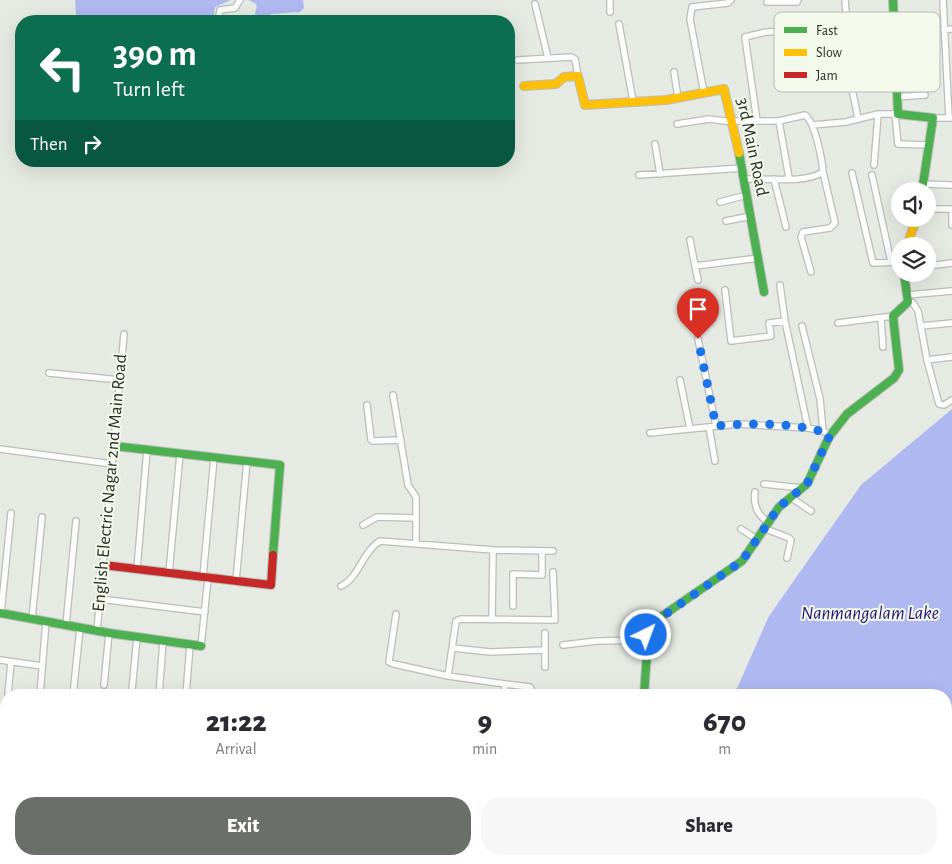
<!DOCTYPE html>
<html lang="en">
<head>
<meta charset="utf-8">
<style>
	body { margin:0; font-family:"Alegreya Sans",sans-serif; background:#f7f7f7; color:#2b2b33; height:100vh; display:flex; flex-direction:column; font-size:19px; white-space:nowrap }
	* { box-sizing:border-box; margin:0 }
	p { font-size:16px; color:#7c7c81 }
	.icon { flex:none; width:28px; height:28px; fill:none; stroke:currentColor; stroke-width:2; stroke-linecap:round; stroke-linejoin:round }
	.map { position:relative; flex:1; overflow:hidden }
	.panel { position:absolute; left:0px; top:689px; width:952px; height:176px; display:flex; flex-direction:column; background:#fff; border-radius:20px 20px 0 0; box-shadow:0 5px 20px #0002 }
	.panel>* { flex:none }
	.banner { position:absolute; left:15px; top:15px; width:500px; height:152px; border-radius:20px; box-shadow:0 5px 20px #0002; background:#0b6e4f; color:#fff; overflow:hidden }
	.tools { position:absolute; left:891px; top:182px; display:grid; gap:10px }
	.tools a { display:grid; place-items:center; width:45px; height:45px; border-radius:50%; background:#fff; box-shadow:0 5px 20px #0002; font-size:25px }
	.pin { position:absolute; display:grid; place-items:center; width:42px; height:42px; color:#fff; margin:-51px -21px; border-radius:50% 50% 50% 0; rotate:-45deg; box-shadow:0 0 5px #0007 }
	.pin .icon { rotate:45deg }
	.me { position:absolute; width:55px; margin:-28px; rotate:42deg; stroke-linejoin:round; filter:drop-shadow(0 0 4px #0008) }
	.turn { display:flex; align-items:center; gap:18px; height:105px; padding:0 15px; font-size:22px }
	.turn .icon { width:65px; height:65px; stroke-width:2.5 }
	.turn b { display:block; font-size:35px; line-height:42px }
	.then { display:flex; align-items:center; height:48px; padding:0 15px; background:#0003; gap:10px; font-size:19px }
	.eta { display:flex; justify-content:space-evenly; align-items:center; height:85px; text-align:center }
	.eta b { font-size:30px; font-weight:800; line-height:35px }
	.action { display:flex; gap:10px; margin-top:auto; padding:10px 15px }
	.action a { flex:1; height:58px; border-radius:20px; background:#6b6f69; color:#fff; font-size:20px; font-weight:800; line-height:58px; text-align:center }
	.action a+a { background:#f7f7f7; color:#2b2b33 }
	.map>svg:first-child { display:block }
	.water { fill:#b0b8f2 }
	.lines { fill:none; stroke-linecap:round; stroke-linejoin:round }
	.street-casing { stroke:#bbbeb8; stroke-width:8 }
	.fast-casing { stroke:#bbbeb8; stroke-width:10 }
	.slow-casing { stroke:#bbbeb8; stroke-width:10 }
	.jam-casing { stroke:#bbbeb8; stroke-width:10 }
	.street { stroke:#fbfcfb; stroke-width:5.5 }
	.fast { stroke:#4caf50; stroke-width:8 }
	.slow { stroke:#ffc107; stroke-width:8 }
	.jam { stroke:#c62828; stroke-width:8 }
	.route { stroke:#1a73e8; stroke-width:9; stroke-dasharray:0 16.2 }
	.labels { text-anchor:middle; dominant-baseline:central; stroke-width:4; stroke-linejoin:round; paint-order:stroke }
	.street-label { font-size:18px; fill:#2a2d28; stroke:#f3faec }
	.water-label { font-size:19px; font-style:italic; fill:#241378; stroke:#f3faec }
	.key { fill:#f3faec; stroke:#b7bcb1; stroke-width:1 }
	.key-label { font-size:14px; fill:#2a2d28 }
</style>
</head>
<body>
<div class="map">
<svg width="952" height="864" viewBox="0 0 952 864">
	<rect width="100%" height="100%" fill="#e5eae2"/>
	<path class="water" d="M75 0H231L215 7 213 21H130L125 18C116 24 110 19 100 18 94 18 88 19 83 20L76 15Z
		M248 0H303L304 8 300 12 271 14 265 21H253L257 7 255 3Z
		M952 409V864H671L673 859H946V695H734L769 616 861 485Z"/>
	<g class="lines">
		<g class="street-casing">
			<path id="street" d="M610 0V12
				M845 0 852 89 858 118
				M943 0 949 118
				M767 2H797L798 0
				M535 4 548 58
				M218 21 220 10 235 8 240 0
				M619 24 633 101
				M944 30 952 29
				M518 60 571 57 575 59 578 76
				M674 72 678 98
				M812 77H851
				M704 93 690 19 692 7 728 3 731 0
				M897 97 925 95
				M895 114 898 144 929 145
				M933 118H952
				M732 121H779L805 115C815 122 822 159 823 172 804 184 767 178 744 179
				M757 121 745 37 766 32 794 31
				M779 121 789 178
				M677 124 709 119 733 122
				M812 125 846 122 878 114H898
				M655 144 660 174
				M874 165 878 114
				M852 173 873 263 900 262
				M639 175 742 168
				M872 175 891 262
				M774 179 786 227
				M923 184 952 185
				M720 202 747 195
				M928 209H952
				M952 214V225
				M726 221 751 216
				M690 240 695 266
				M928 266 952 263
				M811 272 801 237 803 232 830 228 835 223 823 172
				M698 280 695 266 759 258
				M780 285 785 321 808 428
				M725 290 731 341 771 336 769 323 785 321
				M907 295 952 291
				M908 302 913 303 918 311 927 360 939 404 944 405 952 400
				M881 318 883 347
				M838 323 893 316
				M802 326 820 399 823 431
				M921 326 952 323
				M698 339 716 426
				M927 360 952 357
				M49 373 120 380
				M680 380 690 429
				M393 395 408 485 416 497V544
				M367 405 371 440 373 441 401 440
				M709 427 715 461
				M650 433 738 424 808 428 823 431 830 435
				M0 449 112 464
				M764 484 802 488
				M755 492C753 507 758 515 769 523
				M790 497 811 511
				M363 525 377 517 416 518
				M741 529 758 540
				M766 529 789 538 791 540 787 558
				M137 569 147 450
				M169 573 180 454
				M203 577 214 458
				M236 581 247 461
				M341 586C358 579 363 551 380 541L493 550 553 551
				M100 599 205 612
				M513 606V574L542 575V551
				M1 613 11 513
				M396 614 389 662 394 664 448 676
				M32 619 42 517
				M492 620 493 550
				M66 625 76 521
				M97 631 124 334
				M563 645 597 641 646 640
				M201 646 208 578
				M453 648 490 652 544 650
				M0 660 42 666
				M545 667V633
				M505 684 448 676 456 621 461 619 555 620 553 572
				M104 685 109 633
				M132 690 137 637
				M559 694 601 693 603 695
				M8 695 11 662
				M40 695 46 621
				M73 695 80 628
				M159 695 163 641
				M186 695 190 645
				M504 695 505 684 530 687 534 695
				M450 864V863
				M477 864V859"/>
		</g>
		<g class="fast-casing">
			<path id="fast" d="M893 0 898 114 933 118 922 191
				M739 153 764 292
				M114 446 280 465 273 555
				M0 613 109 633 201 646
				M644 695 649 625 742 561 779 507 807 484 829 437 847 414 894 378 899 370 893 316 908 302 904 274
				M565 859V864"/>
		</g>
		<g class="slow-casing">
			<path id="slow" d="M524 86 556 84 564 77 578 76 585 105 666 100 724 89 739 153
				M907 246 916 219"/>
		</g>
		<g class="jam-casing">
			<path id="jam" d="M103 565 271 585 273 555"/>
		</g>
		<use href="#street" class="street"/>
		<use href="#fast" class="fast"/>
		<use href="#slow" class="slow"/>
		<use href="#jam" class="jam"/>
	</g>
	<g class="lines">
		<path class="route" d="M646 635 650 625 742 561 779 507 807 484 830 435C804 422 745 423 716 426L698 339"/>
	</g>
	<g class="labels">
		<g class="street-label">
			<text transform="translate(752 147) rotate(78)">3rd Main Road</text>
			<text transform="translate(110 483) rotate(-85)">English Electric Nagar 2nd Main Road</text>
		</g>
		<g class="water-label">
			<text x="870" y="613">Nanmangalam Lake</text>
		</g>
	</g>
	<rect x="774" y="12" width="166" height="80" rx="8" class="key"/>
	<rect x="784" y="27" width="23" height="6" fill="#4caf50"/>
	<rect x="784" y="49" width="23" height="7" fill="#ffc107"/>
	<rect x="784" y="72" width="23" height="6" fill="#c62828"/>
	<g class="key-label">
		<text x="816" y="35">Fast</text>
		<text x="816" y="57">Slow</text>
		<text x="816" y="80">Jam</text>
	</g>
</svg>
<div class="tools">
<a><svg class="icon" aria-label="sound" viewBox="0 0 24 24"><path d="M4 9h4l5-4v14l-5-4H4zM17 9q2 3 0 6"/></svg></a>
<a><svg class="icon" aria-label="layers" viewBox="0 0 24 24"><path d="M12 4l9 5-9 5-9-5zM3 14l9 5 9-5"/></svg></a>
</div>
<div class="pin" style="left:698px;top:339px;background:#d93025"><svg class="icon" aria-label="arrive" viewBox="0 0 24 24"><path d="M6 21V4h12l-3 4 3 4H6"/></svg></div>
<svg class="me" style="left:646px;top:635px" viewBox="-20 -20 40 40"><circle r="17" fill="#1a73e8" stroke="#fff" stroke-width="3"/><path d="M0-11L8 9 0 5-8 9z" fill="#fff"/></svg>
<div class="banner">
<div class="turn"><svg class="icon" aria-label="left" viewBox="0 0 24 24"><path d="M17 20v-9H6M10 6l-5 5 5 5"/></svg><div><b>390 m</b>Turn left</div></div>
<div class="then">Then<svg class="icon" aria-label="right" viewBox="0 0 24 24"><path d="M7 20v-9h11M14 6l5 5-5 5"/></svg></div>
</div>
<section class="panel">
<div class="eta">
<div><b>21:22</b><p>Arrival</p></div>
<div><b>9</b><p>min</p></div>
<div><b>670</b><p>m</p></div>
</div>
<div class="action"><a>Exit</a><a>Share</a></div>
</section>
</div>
</body>
</html>
